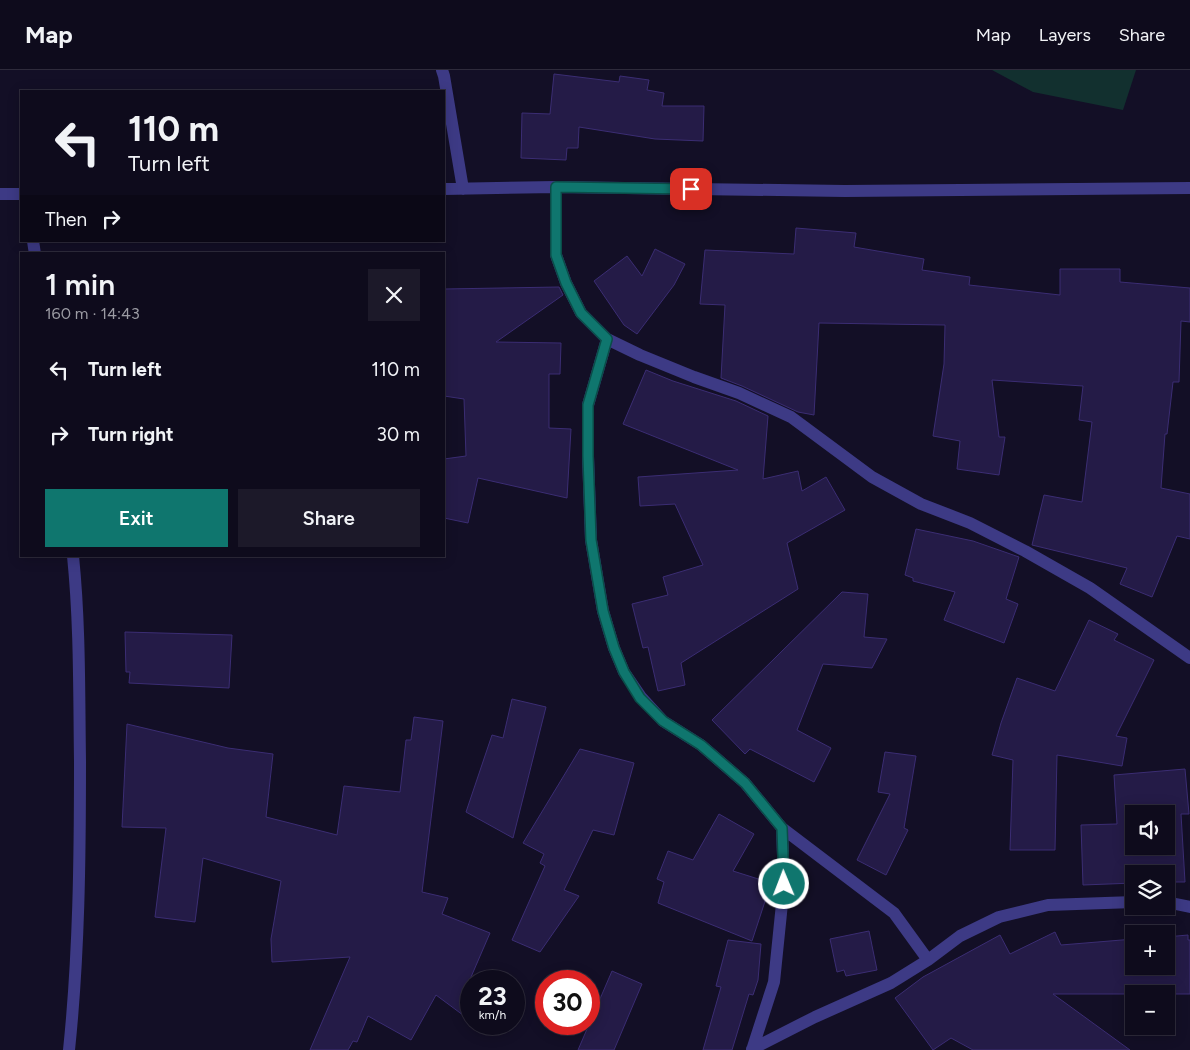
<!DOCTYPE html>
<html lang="en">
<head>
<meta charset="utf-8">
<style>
	body { margin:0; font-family:Figtree,sans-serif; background:#1c1929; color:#f1f3f6; height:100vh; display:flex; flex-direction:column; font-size:19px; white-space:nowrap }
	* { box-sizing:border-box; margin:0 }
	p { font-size:16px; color:#9b9ba3 }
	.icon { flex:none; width:28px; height:28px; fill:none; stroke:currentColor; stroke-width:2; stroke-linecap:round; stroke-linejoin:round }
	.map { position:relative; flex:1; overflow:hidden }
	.side { position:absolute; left:20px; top:182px; width:425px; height:305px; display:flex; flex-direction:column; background:#0e0b1c; border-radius:0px; box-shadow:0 2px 12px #0003,0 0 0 1px #2e2b3b }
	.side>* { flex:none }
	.hud { position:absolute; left:20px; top:20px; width:425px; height:152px; border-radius:0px; box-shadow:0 2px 12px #0003,0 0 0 1px #2e2b3b; background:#0e0b1c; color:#f1f3f6; overflow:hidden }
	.tools { position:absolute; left:1125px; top:735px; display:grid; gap:10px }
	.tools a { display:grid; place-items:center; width:50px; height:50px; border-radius:0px; background:#0e0b1c; box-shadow:0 2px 12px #0003,0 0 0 1px #2e2b3b; font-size:25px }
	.speed { position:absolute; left:460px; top:900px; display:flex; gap:10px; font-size:25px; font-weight:700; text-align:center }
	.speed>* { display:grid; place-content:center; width:65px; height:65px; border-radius:50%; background:#0e0b1c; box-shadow:0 2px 12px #0003,0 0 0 1px #2e2b3b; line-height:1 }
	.speed small { font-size:12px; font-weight:400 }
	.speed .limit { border:8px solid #d22; background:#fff; color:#111 }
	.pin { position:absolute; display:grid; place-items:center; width:42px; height:42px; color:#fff; margin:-21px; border-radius:10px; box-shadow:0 2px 8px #0006 }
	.me { position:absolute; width:55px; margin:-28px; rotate:359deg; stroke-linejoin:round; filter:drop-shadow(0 0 4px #0008) }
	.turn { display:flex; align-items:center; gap:18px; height:105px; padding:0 25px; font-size:22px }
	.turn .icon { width:65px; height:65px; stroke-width:2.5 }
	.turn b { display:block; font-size:35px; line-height:42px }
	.then { display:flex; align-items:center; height:48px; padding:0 25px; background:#0003; gap:10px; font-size:19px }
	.round { display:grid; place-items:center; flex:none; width:52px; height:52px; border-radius:0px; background:#1c1929 }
	.summary { display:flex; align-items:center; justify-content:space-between; height:85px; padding:0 25px }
	h1 { font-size:30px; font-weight:600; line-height:38px }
	.cta { display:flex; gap:10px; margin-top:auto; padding:10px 25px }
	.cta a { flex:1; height:58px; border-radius:0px; background:#0f766e; color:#fff; font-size:20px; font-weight:600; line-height:58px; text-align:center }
	.cta a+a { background:#1c1929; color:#f1f3f6 }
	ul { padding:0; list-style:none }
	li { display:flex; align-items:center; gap:15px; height:65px; padding:0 25px }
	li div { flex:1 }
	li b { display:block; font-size:19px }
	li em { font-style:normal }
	header { display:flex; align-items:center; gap:30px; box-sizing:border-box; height:70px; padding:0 25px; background:#0e0b1c; border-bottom:1px solid #2e2b3b }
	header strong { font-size:24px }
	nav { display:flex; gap:28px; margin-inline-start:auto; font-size:18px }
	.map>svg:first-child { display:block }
	.green { fill:#12302f }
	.building { fill:#241b47; stroke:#3b2d73; fill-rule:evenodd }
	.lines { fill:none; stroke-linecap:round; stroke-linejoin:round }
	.minor { stroke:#3d3a85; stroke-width:12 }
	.route-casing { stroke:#0a4d48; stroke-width:12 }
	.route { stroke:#0f766e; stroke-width:9 }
</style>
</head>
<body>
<header>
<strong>Map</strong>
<nav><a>Map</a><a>Layers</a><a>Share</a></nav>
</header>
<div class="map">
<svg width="1190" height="980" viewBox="0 0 1190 980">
	<rect width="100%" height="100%" fill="#130f26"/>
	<path class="green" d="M992 0H1136L1123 40 1033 22Z"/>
	<path class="building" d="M554 4 619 12 620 6 649 10 647 20 664 23 662 36H704L703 71 655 69 579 57 578 78H567L566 90 521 88 522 43 550 44Z
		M796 158 856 163 854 177 924 189 922 200 970 207 969 215 1060 225V199H1120V212L1190 218V252L1181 251 1179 312H1173L1167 364H1165L1161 418 1190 424V469L1177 466 1152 527 1120 514 1127 498 1032 475 1044 425 1082 432 1092 352 1079 350 1083 316 992 310 999 367H1005L999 405 957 399 960 371 933 366 944 294 945 255 819 253 814 345 798 342 742 316 721 308 725 235 700 234 705 180 794 184Z
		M655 179 685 194 674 215 637 264 624 255 594 211 627 186 642 206Z
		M559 217 563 225 496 272 561 273 560 304H549V358L571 359 567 428 478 408 468 453 444 448V389L466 386 464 329 444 326V219Z
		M646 300 673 311 736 331 768 346 763 409 798 401 802 421 826 407 845 440 787 473 798 519 681 593 685 615 658 621 648 577 643 578 632 534 668 525 663 507 703 495 675 434 640 436 638 407 738 400 623 354Z
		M916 459 973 471 1019 487 1006 529 1018 534 1004 573 944 550 955 522 913 511V508L905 505Z
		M842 522 868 524 864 567 887 569 872 598 823 594 797 660 831 678 814 712 750 679 745 684 712 650Z
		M1089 550 1118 564 1114 570 1154 590 1116 666 1127 668 1122 696 1057 685 1055 780H1010L1013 690 992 685 1001 653 1017 608 1055 621Z
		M125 562 232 565 229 618 129 613 130 602H126Z
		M512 629 546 637 513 768 466 742 492 665 503 668Z
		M414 647 443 651 422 822 448 828 442 844 490 863 471 907V951L436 925 411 970 368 946 357 972 353 971 348 980H310L350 887 272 892 271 869 281 811 203 788 195 852 155 847 166 758 122 757 127 654 228 678 273 684 266 747 337 765 344 716 400 722 406 670H411Z
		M580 679 634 693 614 765 593 760 564 820 579 826 540 882 512 870 545 796 540 793 544 784 523 773Z
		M885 682 916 686 904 758 908 760 886 805 857 790 890 724 878 722Z
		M1185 699 1189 744H1181L1185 812H1166V804H1134V813L1083 815 1081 755 1117 754 1114 705ZM1134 744H1166V776H1134Z
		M719 744 754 764 733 801 771 813 752 871 658 833 664 812 657 809 668 781 693 790Z
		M869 861 877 900 846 906 844 900 837 902 830 869Z
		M1055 862 1061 875 1134 869V896H1166V867L1188 865V870H1190V924H1053L1130 980H973L951 968 933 980 895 928 923 907 1000 865 1010 884Z
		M728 870 761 874 758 910 753 925 749 924 732 980H703L721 917 716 916Z
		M612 901 642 914 614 980H578Z"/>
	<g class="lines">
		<path class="minor" d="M442 0 444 6 463 119
			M556 117V185L566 213 581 243 607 269 640 285 694 307 739 323 791 347 872 407 921 434 970 453 1025 481 1090 518 1190 588
			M444 119 556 117 845 121 1190 118
			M0 124H21
			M33 171 35 184
			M607 269 588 335V386L591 470 603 541 614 578 624 602 641 627 663 651 701 675 745 713 782 758 784 814 774 912 752 980
			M782 758 894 843 928 890
			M1166 832 1190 837
			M752 979 815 947 891 913 928 890 960 866 999 847 1048 835 1134 832
			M69 980C79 884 80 788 80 691 79 623 80 555 73 486"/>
	</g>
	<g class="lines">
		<g class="route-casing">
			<path id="route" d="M691 119 556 117V185L566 213 581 243 607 269 588 335V386L591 470 603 541 614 578 624 602 640 628 663 651 701 675 745 713 782 758 784 814"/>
		</g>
		<use href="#route" class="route"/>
	</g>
</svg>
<div class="tools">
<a><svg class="icon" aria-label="sound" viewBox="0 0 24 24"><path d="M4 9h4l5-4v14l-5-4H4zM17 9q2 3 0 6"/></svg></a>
<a><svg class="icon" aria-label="layers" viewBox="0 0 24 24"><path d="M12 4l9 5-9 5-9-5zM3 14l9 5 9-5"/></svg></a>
<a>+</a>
<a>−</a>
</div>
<div class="speed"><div>23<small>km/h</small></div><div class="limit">30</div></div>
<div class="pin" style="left:691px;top:119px;background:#d93025"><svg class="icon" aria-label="arrive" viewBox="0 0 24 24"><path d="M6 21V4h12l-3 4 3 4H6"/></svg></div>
<svg class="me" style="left:784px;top:814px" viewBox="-20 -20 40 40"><circle r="17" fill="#0f766e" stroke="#fff" stroke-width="3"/><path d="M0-11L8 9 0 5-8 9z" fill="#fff"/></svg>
<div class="hud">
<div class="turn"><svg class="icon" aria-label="left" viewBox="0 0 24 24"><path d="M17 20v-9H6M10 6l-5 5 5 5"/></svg><div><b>110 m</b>Turn left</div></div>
<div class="then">Then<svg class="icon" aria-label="right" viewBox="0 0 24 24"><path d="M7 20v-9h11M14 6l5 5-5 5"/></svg></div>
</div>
<section class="side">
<div class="summary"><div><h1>1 min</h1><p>160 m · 14:43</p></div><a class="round"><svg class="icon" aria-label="close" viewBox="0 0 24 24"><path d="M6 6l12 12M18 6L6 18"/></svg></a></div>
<ul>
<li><svg class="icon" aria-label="left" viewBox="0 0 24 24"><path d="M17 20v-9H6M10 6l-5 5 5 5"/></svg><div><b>Turn left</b></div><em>110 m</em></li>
<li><svg class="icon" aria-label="right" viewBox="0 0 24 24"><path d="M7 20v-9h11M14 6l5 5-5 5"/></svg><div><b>Turn right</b></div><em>30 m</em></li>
</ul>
<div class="cta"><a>Exit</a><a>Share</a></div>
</section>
</div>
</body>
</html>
